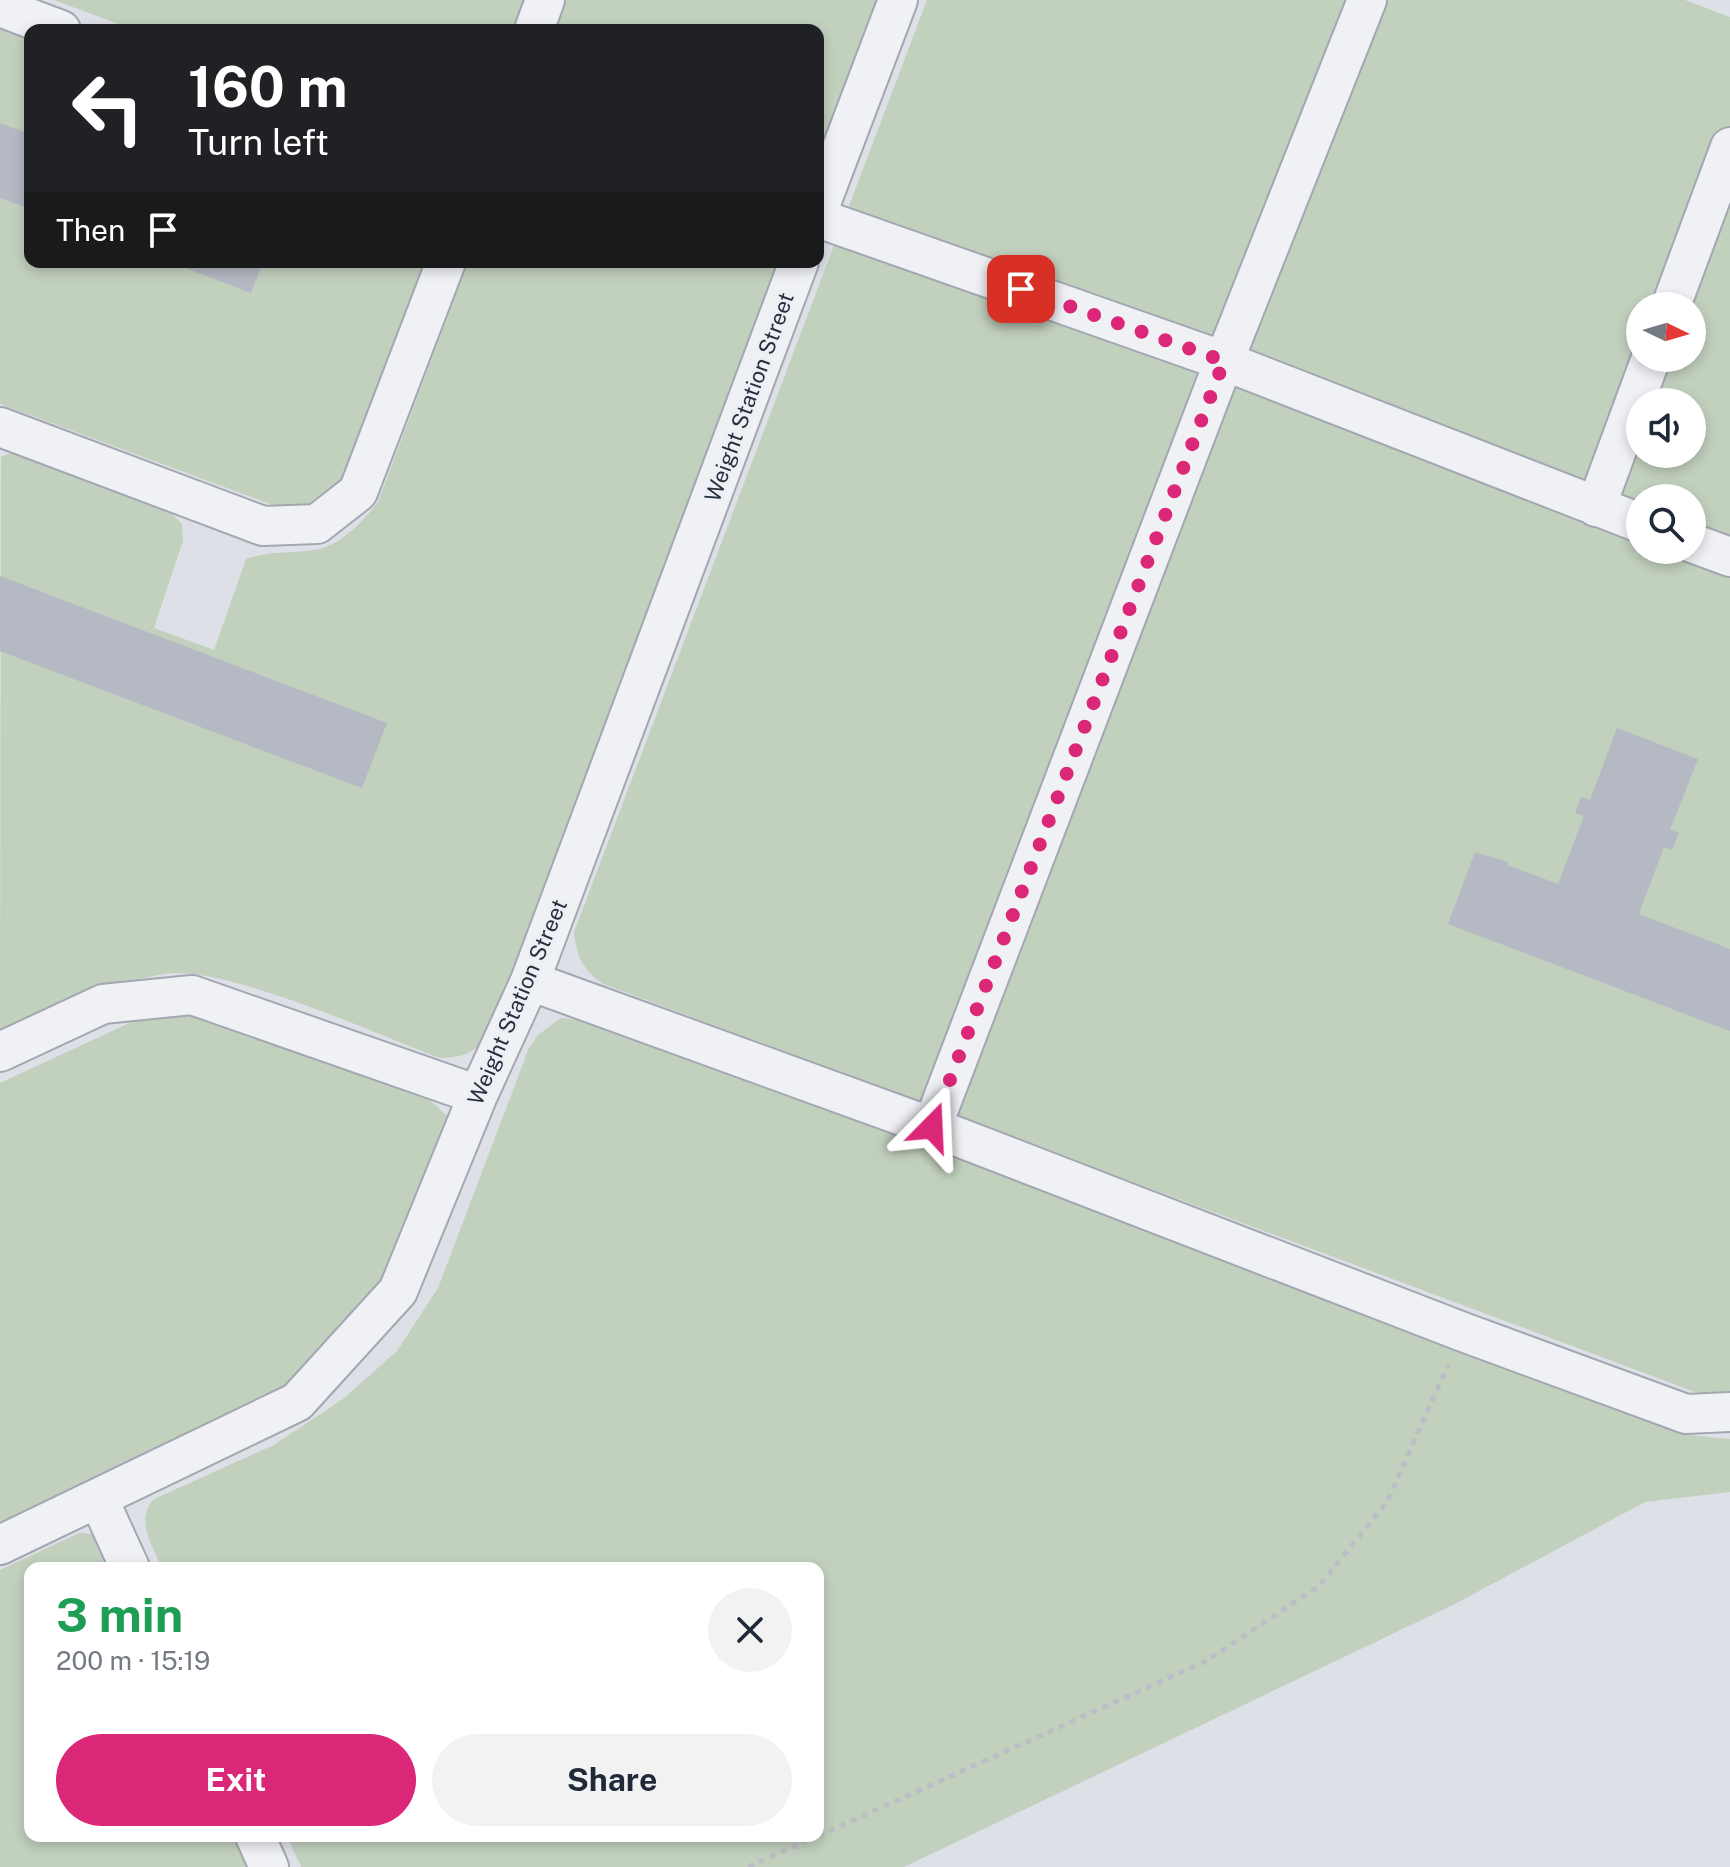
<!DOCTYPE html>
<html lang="en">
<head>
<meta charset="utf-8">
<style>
	body { margin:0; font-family:"Public Sans",sans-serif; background:#f2f2f3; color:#1f2937; height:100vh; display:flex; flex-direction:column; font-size:30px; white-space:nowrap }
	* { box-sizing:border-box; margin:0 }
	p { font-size:26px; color:#747a83 }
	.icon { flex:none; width:44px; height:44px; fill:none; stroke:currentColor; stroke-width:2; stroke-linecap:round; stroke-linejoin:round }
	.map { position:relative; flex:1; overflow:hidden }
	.side { position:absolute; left:24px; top:1562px; width:800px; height:280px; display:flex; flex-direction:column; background:#fff; border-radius:16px; box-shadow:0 4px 12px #0003 }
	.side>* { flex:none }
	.top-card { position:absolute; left:24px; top:24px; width:800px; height:244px; border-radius:16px; box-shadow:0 4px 12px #0003; background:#202124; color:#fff; overflow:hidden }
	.needle { width:52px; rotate:95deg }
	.controls { position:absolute; left:1626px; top:292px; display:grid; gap:16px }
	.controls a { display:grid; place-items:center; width:80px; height:80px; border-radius:50%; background:#fff; box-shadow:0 4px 12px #0003; font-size:40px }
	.pin { position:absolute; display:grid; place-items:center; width:68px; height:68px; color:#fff; margin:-34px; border-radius:16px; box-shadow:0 4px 12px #0006 }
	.me { position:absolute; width:88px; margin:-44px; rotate:21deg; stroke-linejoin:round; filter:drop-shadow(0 0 6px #0008) }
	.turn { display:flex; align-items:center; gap:28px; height:168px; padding:0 32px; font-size:36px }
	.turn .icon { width:104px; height:104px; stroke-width:2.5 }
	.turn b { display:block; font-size:56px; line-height:68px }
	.then { display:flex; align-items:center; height:76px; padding:0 32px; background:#0003; gap:16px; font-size:30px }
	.round { display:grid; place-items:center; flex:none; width:84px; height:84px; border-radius:42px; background:#f2f2f3 }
	.summary { display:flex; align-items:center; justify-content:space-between; height:136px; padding:0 32px }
	h1 { font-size:48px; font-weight:700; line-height:60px; color:#1e9e55 }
	.action { display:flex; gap:16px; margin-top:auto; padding:16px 32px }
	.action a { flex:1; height:92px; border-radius:48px; background:#db2777; color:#fff; font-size:32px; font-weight:700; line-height:92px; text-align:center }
	.action a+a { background:#f2f2f3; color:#1f2937 }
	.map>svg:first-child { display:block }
	.green { fill:#c2d0be; fill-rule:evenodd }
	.building { fill:#b5b9c3 }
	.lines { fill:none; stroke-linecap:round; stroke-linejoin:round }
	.minor-casing { stroke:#a3a7b1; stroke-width:42 }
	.path { stroke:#bcbec5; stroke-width:5; stroke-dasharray:6 6; stroke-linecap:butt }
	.minor { stroke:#f0f1f5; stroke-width:38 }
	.route { stroke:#db2777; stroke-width:14; stroke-dasharray:0 25.2 }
	.labels { text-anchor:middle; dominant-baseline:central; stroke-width:6; stroke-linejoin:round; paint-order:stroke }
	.street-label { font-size:22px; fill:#272e3d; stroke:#eceff4 }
</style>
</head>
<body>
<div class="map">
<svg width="1730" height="1867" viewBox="0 0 1730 1867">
	<rect width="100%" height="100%" fill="#dde0e7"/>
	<path class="green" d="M54 0H526L515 30H134Z
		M566 0H883L818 172V30H555Z
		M927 0H1685L1730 17V1392L1703 1395 603 984C582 969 577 957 574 932ZM1640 306H1692V358H1640ZM1640 402H1692V454H1640ZM1640 498H1692V550H1640Z
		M0 23 30 35V262H428L343 487 328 504 289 511 0 404Z
		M468 262H784L495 1028C479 1049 467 1058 440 1058 377 1035 225 964 163 974 106 984 52 1016 0 1040L1 457 16 451 166 508 182 524 183 541 154 628 214 650 246 559C273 550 288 554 314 550 341 546 362 522 378 502Z
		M171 1010 201 1012 419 1090 448 1117 453 1140 370 1307 320 1356 259 1408 0 1524V1083L136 1020Z
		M561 1018 589 1020 1689 1435 1730 1439V1492L1645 1502 1453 1605 904 1867H301L287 1836H818V1568H162C153 1547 134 1519 154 1499L274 1445 343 1399 397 1351 438 1288 529 1048 538 1035Z
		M79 1533 96 1534 117 1568H30V1836H238L252 1867H0V1570Z"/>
	<path class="building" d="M0 123 30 134V209L0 198Z
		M170 262H263L251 293Z
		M0 576 387 723 362 788 0 651Z
		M1617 728 1698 759 1670 830 1679 833 1672 850 1664 847 1639 914 1730 949V1031L1448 924 1475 852 1508 862 1507 865 1558 884 1584 816 1575 813 1581 797 1590 800Z"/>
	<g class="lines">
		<g class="minor-casing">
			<path id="minor" d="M0 7 61 30
				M534 30 545 0
				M818 211 898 0
				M818 218 1224 361 1640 523
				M1671 306 1730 147
				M0 427 263 526 317 524 358 492 446 262
				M1596 507 1651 358
				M1692 543 1730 557
				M530 981 932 1127 1463 1332 1686 1414 1730 1412
				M0 1052 103 1004 192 995 478 1095
				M932 1127 1224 361 1367 0
				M99 1500 130 1568
				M0 1545 297 1402 398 1291 478 1095 530 981 799 262
				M255 1836 269 1867"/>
		</g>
		<path class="path" d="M818 1836 1206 1661 1319 1586 1387 1502 1448 1365
			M748 1867 817 1836"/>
		<use href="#minor" class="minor"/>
	</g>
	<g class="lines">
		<path class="route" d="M932 1127 1224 361 1021 289"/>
	</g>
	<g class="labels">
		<g class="street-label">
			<text transform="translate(749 397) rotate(-70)">Weight Station Street</text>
			<text transform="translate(517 1002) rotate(-67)">Weight Station Street</text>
		</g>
	</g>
</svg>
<div class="controls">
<a><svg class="needle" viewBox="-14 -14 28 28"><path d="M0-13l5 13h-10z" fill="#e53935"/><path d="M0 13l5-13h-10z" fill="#747a83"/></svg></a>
<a><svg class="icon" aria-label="sound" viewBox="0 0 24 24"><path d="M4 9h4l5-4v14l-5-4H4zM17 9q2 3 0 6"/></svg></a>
<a><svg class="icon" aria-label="search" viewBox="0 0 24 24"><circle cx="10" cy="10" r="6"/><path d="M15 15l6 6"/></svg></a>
</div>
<div class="pin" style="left:1021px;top:289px;background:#d93025"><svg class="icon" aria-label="arrive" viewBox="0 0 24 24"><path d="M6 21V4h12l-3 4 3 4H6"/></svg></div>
<svg class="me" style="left:932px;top:1127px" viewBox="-20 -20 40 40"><path d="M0-17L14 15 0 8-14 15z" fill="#db2777" stroke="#fff" stroke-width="4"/></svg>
<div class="top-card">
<div class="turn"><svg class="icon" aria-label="left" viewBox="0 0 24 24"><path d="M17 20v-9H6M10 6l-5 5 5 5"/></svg><div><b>160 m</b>Turn left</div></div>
<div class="then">Then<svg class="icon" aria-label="arrive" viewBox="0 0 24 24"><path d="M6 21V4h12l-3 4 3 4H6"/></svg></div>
</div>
<section class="side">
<div class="summary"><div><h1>3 min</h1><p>200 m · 15:19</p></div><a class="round"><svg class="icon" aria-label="close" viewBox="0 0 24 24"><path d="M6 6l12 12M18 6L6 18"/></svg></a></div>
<div class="action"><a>Exit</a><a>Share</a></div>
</section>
</div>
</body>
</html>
